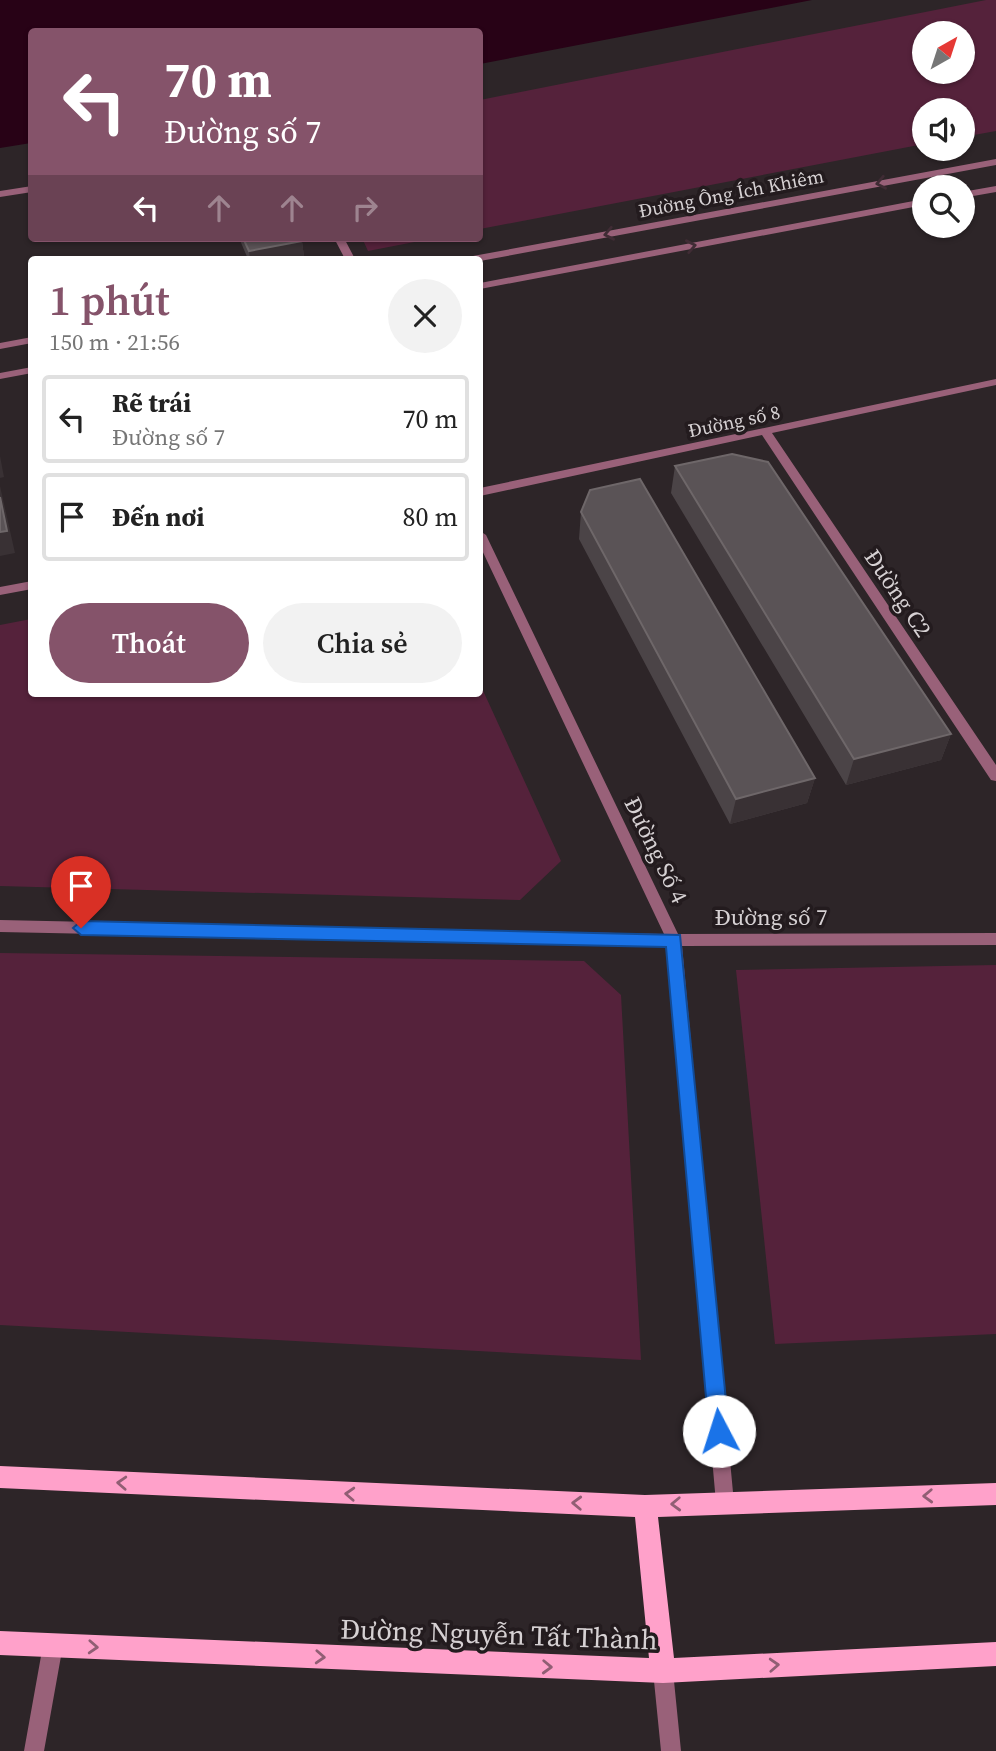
<!DOCTYPE html>
<html lang="vi">
<head>
<meta charset="utf-8">
<style>
	body { margin:0; font-family:"Source Serif 4",serif; background:#f2f2f2; color:#222; height:100vh; display:flex; flex-direction:column; font-size:26px; white-space:nowrap }
	* { box-sizing:border-box; margin:0 }
	p { font-size:23px; color:#767676 }
	.icon { flex:none; width:38px; height:38px; fill:none; stroke:currentColor; stroke-width:2; stroke-linecap:round; stroke-linejoin:round }
	.map { position:relative; flex:1; overflow:hidden }
	.panel { position:absolute; left:28px; top:256px; width:455px; height:441px; display:flex; flex-direction:column; background:#fff; border-radius:7px; box-shadow:0 2px 5px #0004 }
	.panel>* { flex:none }
	.banner { position:absolute; left:28px; top:28px; width:455px; height:214px; border-radius:7px; box-shadow:0 2px 5px #0004; background:#85536a; color:#fff; overflow:hidden }
	.needle { width:46px; rotate:39deg }
	.controls { position:absolute; left:912px; top:21px; display:grid; gap:14px }
	.controls a { display:grid; place-items:center; width:63px; height:63px; border-radius:50%; background:#fff; box-shadow:0 2px 5px #0004; font-size:35px }
	.pin { position:absolute; display:grid; place-items:center; width:60px; height:60px; color:#fff; margin:-72px -30px; border-radius:50% 50% 50% 0; rotate:-45deg; box-shadow:0 0 7px #0007 }
	.pin .icon { rotate:45deg }
	.me { position:absolute; width:77px; margin:-38px; rotate:355deg; stroke-linejoin:round; filter:drop-shadow(0 0 5px #0008) }
	.turn { display:flex; align-items:center; gap:24px; height:147px; padding:0 21px; font-size:32px }
	.turn .icon { width:91px; height:91px; stroke-width:2.5 }
	.turn b { display:block; font-size:49px; line-height:60px }
	.lanes { display:flex; align-items:center; height:66px; padding:0 21px; background:#0003; justify-content:center; gap:35px; direction:ltr }
	.lanes .off { opacity:.35 }
	.round { display:grid; place-items:center; flex:none; width:74px; height:74px; border-radius:37px; background:#f2f2f2 }
	.headline { display:flex; align-items:center; justify-content:space-between; height:119px; padding:0 21px }
	h1 { font-size:42px; font-weight:600; line-height:52px; color:#85536a }
	.cta { display:flex; gap:14px; margin-top:auto; padding:14px 21px }
	.cta a { flex:1; height:80px; border-radius:42px; background:#85536a; color:#fff; font-size:28px; font-weight:600; line-height:80px; text-align:center }
	.cta a+a { background:#f2f2f2; color:#222 }
	ul { padding:0; list-style:none }
	li { display:flex; align-items:center; gap:21px; height:88px; margin:0 14px 10px; padding:0 7px; border:4px solid #e0e0e0; border-radius:7px }
	li div { flex:1 }
	li b { display:block; font-size:26px }
	li em { font-style:normal }
	.map>svg:first-child { display:block }
	.green { fill:#55223b; fill-rule:evenodd }
	.water { fill:#280216 }
	.lines { fill:none; stroke-linecap:round; stroke-linejoin:round }
	.lane { fill:#996179; fill-rule:evenodd }
	.street { fill:#996179; fill-rule:evenodd }
	.primary { fill:#ffa1ca; fill-rule:evenodd }
	.wall { fill:#4b4447 }
	.shaded-wall { fill:#393134 }
	.building { fill:#5a5356; stroke:#6e6769; stroke-width:2 }
	.oneway { stroke:#402c35 }
	.oneway2 { stroke:#915e74 }
	.route { fill:#1a73e8; stroke:#114b97; stroke-width:2 }
	.labels { text-anchor:middle; dominant-baseline:central; stroke-width:7; stroke-linejoin:round; paint-order:stroke }
	.far-street-label { font-size:19px; fill:#d6d1d3; stroke:#231b1e }
	.street-label { font-size:23px; fill:#d6d1d3; stroke:#231b1e }
	.near-street-label { font-size:28px; fill:#d6d1d3; stroke:#231b1e }
</style>
</head>
<body>
<div class="map">
<svg width="996" height="1751" viewBox="0 0 996 1751">
	<rect width="100%" height="100%" fill="#2d2528"/>
	<path class="green" d="M986 0H996V131L963 137 962 110H924V144L480 229V100ZM924 33H962V72H924Z
		M362 238H435L368 251Z
		M31 619 32 693H480V684L561 861 520 900 0 886V625Z
		M0 953 584 961 621 995 641 1360 0 1325Z
		M996 965V1334L775 1344 736 970Z"/>
	<path class="water" d="M0 0H812L480 64V32H32L31 143 0 148Z"/>
	<g class="lines">
		<path class="lane" d="M32 186V192L0 197V191Z
			M334 238H344L355 259H345Z"/>
		<path class="street" d="M996 159V165L480 261 468 259 473 256Z
			M996 186V192L962 198V192Z
			M924 199V205L480 289V283Z
			M32 337V343L0 349V343Z
			M32 367V373L0 379V373Z
			M996 379V385L772 433 996 765V781L991 780 762 435 480 496V488Z
			M480 531 486 535 678 934 996 933V945L682 946 734 1503 731 1509 725 1512 719 1509 716 1503 667 946 0 932V920L664 934 480 546Z
			M32 581V589L0 595V587Z
			M53 1635 60 1638 63 1645 44 1751H24L43 1645 46 1638Z
			M663 1661 670 1664 673 1671 681 1751H661L653 1671 656 1664Z"/>
		<path class="primary" d="M0 1466 645 1495 996 1483V1505L658 1517 674 1658 996 1642V1666L663 1683 0 1655V1631L649 1658 635 1517 0 1488Z"/>
	</g>
	<path class="wall" d="M239 238H300L302 241 304 257 294 259H248Z
		M675 466 951 734 941 760 846 785 671 493Z
		M581 512 815 778 807 803 730 824 579 539Z"/>
	<path class="shaded-wall" d="M302 241 304 257 294 259H250L249 251Z
		M0 456 4 477 0 478Z
		M0 486 15 553 0 556Z
		M951 734 941 760 846 785 854 759Z
		M815 778 807 803 730 824 736 799Z"/>
	<path class="building" d="M243 238H300L302 241 249 251Z
		M732 454 768 462 951 734 854 759 675 466Z
		M640 479 815 778 736 799 581 512 590 490Z
		M0 497 7 531 0 532Z"/>
	<defs><path id="oneway-chevron" d="M-2-3.5L2.5 0L-2 3.5" fill="none" stroke-width="1.6" stroke-linecap="round" stroke-linejoin="round" transform="scale(1.75)"/></defs>
	<g class="oneway">
		<use href="#oneway-chevron" transform="translate(881 183) rotate(169)"/>
		<use href="#oneway-chevron" transform="translate(609 234) rotate(169)"/>
		<use href="#oneway-chevron" transform="translate(691 246) rotate(-11)"/>
	</g>
	<g class="oneway2">
		<use href="#oneway-chevron" transform="translate(122 1483) rotate(-177)"/>
		<use href="#oneway-chevron" transform="translate(350 1494) rotate(-177)"/>
		<use href="#oneway-chevron" transform="translate(928 1496) rotate(178)"/>
		<use href="#oneway-chevron" transform="translate(577 1503) rotate(-178)"/>
		<use href="#oneway-chevron" transform="translate(676 1504) rotate(178)"/>
		<use href="#oneway-chevron" transform="translate(93 1647) rotate(3)"/>
		<use href="#oneway-chevron" transform="translate(320 1657) rotate(3)"/>
		<use href="#oneway-chevron" transform="translate(774 1665) rotate(-3)"/>
		<use href="#oneway-chevron" transform="translate(547 1667) rotate(2)"/>
	</g>
	<path class="route" d="M81 921 680 935 729 1431 726 1438 719 1441 712 1438 709 1431 666 947 81 935 73 928Z"/>
	<g class="labels">
		<g class="far-street-label">
			<text transform="translate(731 193) rotate(-11)">Đường Ông Ích Khiêm</text>
			<text transform="translate(734 421) rotate(-12)">Đường số 8</text>
		</g>
		<g class="street-label">
			<text transform="translate(898 593) rotate(56)">Đường C2</text>
			<text transform="translate(656 850) rotate(64)">Đường Số 4</text>
			<text x="771" y="917">Đường số 7</text>
		</g>
		<g class="near-street-label">
			<text transform="translate(499 1634) rotate(2)">Đường Nguyễn Tất Thành</text>
		</g>
	</g>
</svg>
<div class="controls">
<a><svg class="needle" viewBox="-14 -14 28 28"><path d="M0-13l5 13h-10z" fill="#e53935"/><path d="M0 13l5-13h-10z" fill="#767676"/></svg></a>
<a><svg class="icon" aria-label="sound" viewBox="0 0 24 24"><path d="M4 9h4l5-4v14l-5-4H4zM17 9q2 3 0 6"/></svg></a>
<a><svg class="icon" aria-label="search" viewBox="0 0 24 24"><circle cx="10" cy="10" r="6"/><path d="M15 15l6 6"/></svg></a>
</div>
<div class="pin" style="left:81px;top:928px;background:#d93025"><svg class="icon" aria-label="arrive" viewBox="0 0 24 24"><path d="M6 21V4h12l-3 4 3 4H6"/></svg></div>
<svg class="me" style="left:719px;top:1431px" viewBox="-20 -20 40 40"><circle r="19" fill="#fff"/><path d="M0-13L10 11 0 6-10 11z" fill="#1a73e8"/></svg>
<div class="banner">
<div class="turn"><svg class="icon" aria-label="left" viewBox="0 0 24 24"><path d="M17 20v-9H6M10 6l-5 5 5 5"/></svg><div><b>70 m</b>Đường số 7</div></div>
<div class="lanes"><svg class="icon" aria-label="left" viewBox="0 0 24 24"><path d="M17 20v-9H6M10 6l-5 5 5 5"/></svg><svg class="icon off" aria-label="ahead" viewBox="0 0 24 24"><path d="M12 20V5M6 11l6-6 6 6"/></svg><svg class="icon off" aria-label="ahead" viewBox="0 0 24 24"><path d="M12 20V5M6 11l6-6 6 6"/></svg><svg class="icon off" aria-label="right" viewBox="0 0 24 24"><path d="M7 20v-9h11M14 6l5 5-5 5"/></svg></div>
</div>
<section class="panel">
<div class="headline"><div><h1>1 phút</h1><p>150 m · 21:56</p></div><a class="round"><svg class="icon" aria-label="close" viewBox="0 0 24 24"><path d="M6 6l12 12M18 6L6 18"/></svg></a></div>
<ul>
<li><svg class="icon" aria-label="left" viewBox="0 0 24 24"><path d="M17 20v-9H6M10 6l-5 5 5 5"/></svg><div><b>Rẽ trái</b><p>Đường số 7</p></div><em>70 m</em></li>
<li><svg class="icon" aria-label="arrive" viewBox="0 0 24 24"><path d="M6 21V4h12l-3 4 3 4H6"/></svg><div><b>Đến nơi</b></div><em>80 m</em></li>
</ul>
<div class="cta"><a>Thoát</a><a>Chia sẻ</a></div>
</section>
</div>
</body>
</html>
